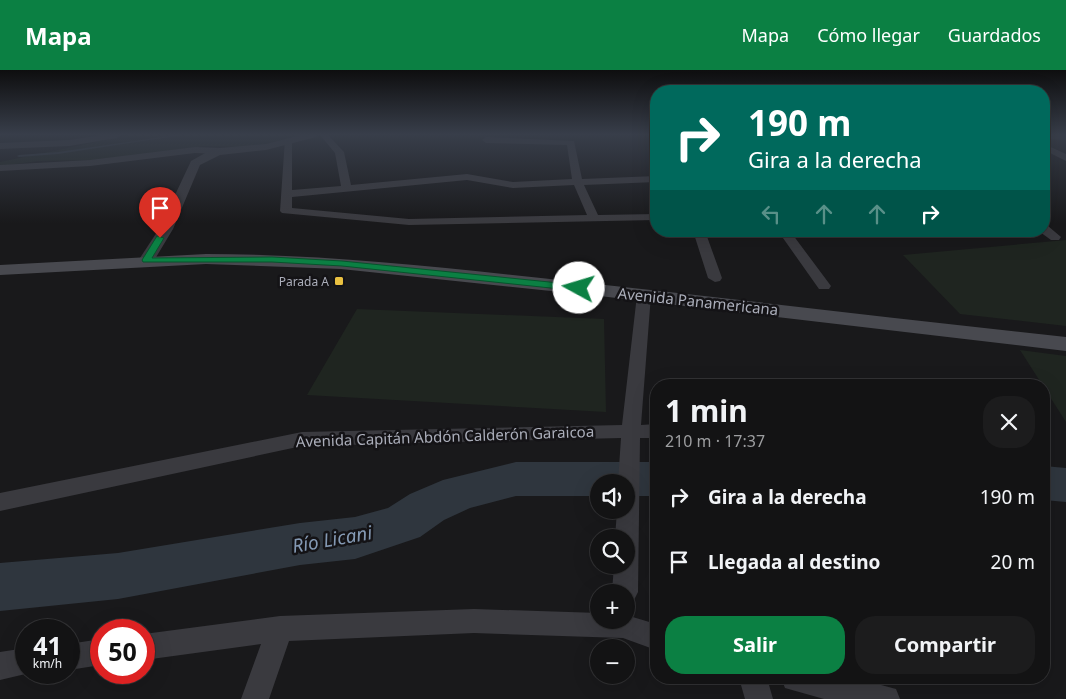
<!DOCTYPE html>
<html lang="es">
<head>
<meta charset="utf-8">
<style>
	body { margin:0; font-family:"Noto Sans",sans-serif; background:#1c1c1d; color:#f1f3f6; height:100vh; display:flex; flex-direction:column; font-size:19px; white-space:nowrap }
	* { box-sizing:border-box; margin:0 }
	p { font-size:16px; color:#9d9ea0 }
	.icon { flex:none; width:28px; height:28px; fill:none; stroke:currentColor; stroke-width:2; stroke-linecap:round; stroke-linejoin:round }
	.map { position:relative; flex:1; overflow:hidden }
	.panel { position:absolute; left:650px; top:309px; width:400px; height:305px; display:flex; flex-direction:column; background:#131314; border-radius:20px; box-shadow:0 5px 20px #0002,0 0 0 1px #323234 }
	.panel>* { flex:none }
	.top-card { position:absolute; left:650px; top:15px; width:400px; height:152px; border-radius:20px; box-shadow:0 5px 20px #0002,0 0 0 1px #323234; background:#00695c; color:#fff; overflow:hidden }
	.buttons { position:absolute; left:590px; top:404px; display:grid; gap:10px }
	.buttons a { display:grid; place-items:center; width:45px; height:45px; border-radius:50%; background:#131314; box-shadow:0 5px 20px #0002,0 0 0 1px #323234; font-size:25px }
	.speed { position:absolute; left:15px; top:549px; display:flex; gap:10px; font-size:25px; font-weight:700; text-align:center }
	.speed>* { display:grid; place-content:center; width:65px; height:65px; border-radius:50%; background:#131314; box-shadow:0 5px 20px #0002,0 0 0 1px #323234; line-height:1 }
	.speed small { font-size:12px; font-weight:400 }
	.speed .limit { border:8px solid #d22; background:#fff; color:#111 }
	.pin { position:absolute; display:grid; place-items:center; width:42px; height:42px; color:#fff; margin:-51px -21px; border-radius:50% 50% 50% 0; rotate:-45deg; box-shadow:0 0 5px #0007 }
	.pin .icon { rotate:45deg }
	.me { position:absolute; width:55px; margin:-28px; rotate:276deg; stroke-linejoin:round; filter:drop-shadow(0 0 4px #0008) }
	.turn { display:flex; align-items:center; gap:18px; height:105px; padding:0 15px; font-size:22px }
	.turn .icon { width:65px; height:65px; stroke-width:2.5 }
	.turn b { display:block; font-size:35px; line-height:42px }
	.lanes { display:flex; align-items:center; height:48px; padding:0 15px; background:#0003; justify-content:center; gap:25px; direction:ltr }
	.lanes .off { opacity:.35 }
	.round { display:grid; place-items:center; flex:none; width:52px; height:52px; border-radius:20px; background:#1c1c1d }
	.headline { display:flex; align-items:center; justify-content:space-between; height:85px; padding:0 15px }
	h1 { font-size:30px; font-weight:700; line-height:38px }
	.button { display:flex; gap:10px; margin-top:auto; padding:10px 15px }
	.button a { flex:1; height:58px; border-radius:20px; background:#0b8043; color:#fff; font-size:20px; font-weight:700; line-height:58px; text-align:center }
	.button a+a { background:#1c1c1d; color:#f1f3f6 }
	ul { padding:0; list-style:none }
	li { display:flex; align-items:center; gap:15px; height:65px; padding:0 15px }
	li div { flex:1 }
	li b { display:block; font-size:19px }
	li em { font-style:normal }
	header { display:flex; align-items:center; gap:30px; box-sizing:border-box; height:70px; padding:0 25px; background:#0b8043; color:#fff }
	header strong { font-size:24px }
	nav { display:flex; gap:28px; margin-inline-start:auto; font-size:18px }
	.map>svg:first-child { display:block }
	.green { fill:#1f2520 }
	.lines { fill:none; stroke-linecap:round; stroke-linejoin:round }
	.stream { fill:#2f363e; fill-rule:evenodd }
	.river { fill:#2f363e; fill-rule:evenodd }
	.minor { fill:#3a3a3f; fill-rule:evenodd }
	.tertiary { fill:#3a3a3f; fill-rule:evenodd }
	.secondary { fill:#48494f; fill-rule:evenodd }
	.route { fill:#0b8043; stroke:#07532c }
	.poi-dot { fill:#eac141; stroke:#141316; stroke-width:2 }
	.labels { text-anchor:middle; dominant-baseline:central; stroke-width:5; stroke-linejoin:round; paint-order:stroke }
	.far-poi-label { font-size:12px; fill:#abaeba; stroke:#141316; text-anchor:end }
	.street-label { font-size:15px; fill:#abaeba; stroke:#141316 }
	.near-water-label { font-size:19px; font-style:italic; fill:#8499b3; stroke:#141316 }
</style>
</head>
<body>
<header>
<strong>Mapa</strong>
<nav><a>Mapa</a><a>Cómo llegar</a><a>Guardados</a></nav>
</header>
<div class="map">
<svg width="1066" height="629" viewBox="0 0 1066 629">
	<rect width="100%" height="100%" fill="#19191b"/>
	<path class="green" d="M130 65H307L265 74 242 77 205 76 98 90 39 91 0 96V92Z
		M1066 170V256L960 244 903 185Z
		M357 239 604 249 606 342 307 325Z
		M1020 280 1066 286V352Z"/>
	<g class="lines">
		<path class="stream" d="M176 65H182L58 84 19 87 17 86 19 85 58 82Z"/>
		<path class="river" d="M516 392H656V426H626V412H599V426H516L470 438 444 450 420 467 355 489 300 495 118 529 0 541V493L118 483 300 453 355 447 388 438 410 424 443 410Z
			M1044 396 1066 398V432L1044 430Z"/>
		<path class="minor" d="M103 65H121L117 68 69 76 0 79V73L69 70Z
			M320 65H328L344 82 351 115 467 104 513 112 572 109 567 75 486 73 482 70 486 67 574 71 582 109 656 106V112L584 115 598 145 656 144V150L409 155 282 143 280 141 285 69 292 71V120L341 116 335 83ZM467 110 513 118 574 115 587 145 409 149 292 138V127Z
			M649 65H656V70Z
			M1044 65H1066V70L1044 69Z
			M1044 74 1066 84V91L1044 80Z
			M195 77 221 78 225 81 221 84 195 83 90 96 0 101V95L90 90Z
			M1044 156H1048L1061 167 1059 170H1051L1040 162 1044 161Z
			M693 161H705L722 208 720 211 715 212 708 208Z
			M778 161H790L831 216 829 219H819Z
			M644 221 649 222 651 225 641 355 656 354V368H640L638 522 634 530 626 533V522H612L614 495H626V468H615L617 440H626V412H618L621 368 302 376 0 441V423L302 362 622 355 637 225 639 222Z
			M474 539 599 543V550H626V545L656 554V580L623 568 474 563 289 571 269 629H241L261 574 144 590V564L280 546Z
			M101 569V595L69 600V574Z
			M26 578V602H34L0 610V582Z
			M739 608H767L773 629H745Z
			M781 608H855L896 619 900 629H824L785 618Z"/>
		<path class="tertiary" d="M301 65H317L316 67 266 80 220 85 200 95 173 159 152 194H140L138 191 159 159 191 91 207 82 220 78 266 74Z"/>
		<path class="secondary" d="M206 184C327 184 448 198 569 211 735 229 900 249 1066 267V281L608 227 341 199 206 194 0 205V195Z"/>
	</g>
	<linearGradient id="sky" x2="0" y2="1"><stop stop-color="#0e0e0f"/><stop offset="0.42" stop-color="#383e4a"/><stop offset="1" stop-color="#383e4a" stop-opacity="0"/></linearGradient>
	<rect width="1066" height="153" fill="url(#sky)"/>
	<path class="route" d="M157 166 164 168 152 188 272 187 342 191 579 215 584 218 579 221 342 196 272 192H143L142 190Z"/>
	<rect class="poi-dot" x="334" y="206" width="10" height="10" rx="2.5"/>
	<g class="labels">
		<g class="far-poi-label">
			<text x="329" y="211">Parada A</text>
		</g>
		<g class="street-label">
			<text transform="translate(698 231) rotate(6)">Avenida Panamericana</text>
			<text transform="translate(445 366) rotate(-2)">Avenida Capitán Abdón Calderón Garaicoa</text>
		</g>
		<g class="near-water-label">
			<text transform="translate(332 469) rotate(-10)">Río Licani</text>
		</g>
	</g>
</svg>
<div class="buttons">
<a><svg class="icon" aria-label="sound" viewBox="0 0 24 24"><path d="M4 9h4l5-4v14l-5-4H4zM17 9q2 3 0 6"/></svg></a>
<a><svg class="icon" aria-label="search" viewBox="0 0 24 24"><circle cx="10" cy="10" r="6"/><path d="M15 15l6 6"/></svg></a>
<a>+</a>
<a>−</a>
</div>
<div class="speed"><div>41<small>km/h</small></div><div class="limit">50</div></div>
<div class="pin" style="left:160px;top:168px;background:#d93025"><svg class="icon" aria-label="arrive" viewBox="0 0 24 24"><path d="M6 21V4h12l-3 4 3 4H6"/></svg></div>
<svg class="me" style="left:579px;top:218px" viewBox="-20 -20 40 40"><circle r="19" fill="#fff"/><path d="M0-13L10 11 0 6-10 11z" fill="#0b8043"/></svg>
<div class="top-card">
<div class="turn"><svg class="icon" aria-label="right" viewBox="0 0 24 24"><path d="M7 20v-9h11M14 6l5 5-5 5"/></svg><div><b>190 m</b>Gira a la derecha</div></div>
<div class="lanes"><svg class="icon off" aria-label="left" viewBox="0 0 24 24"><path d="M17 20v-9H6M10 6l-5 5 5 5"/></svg><svg class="icon off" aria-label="ahead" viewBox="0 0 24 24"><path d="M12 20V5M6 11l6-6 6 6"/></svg><svg class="icon off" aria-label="ahead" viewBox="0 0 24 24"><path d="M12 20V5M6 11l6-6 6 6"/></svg><svg class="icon" aria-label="right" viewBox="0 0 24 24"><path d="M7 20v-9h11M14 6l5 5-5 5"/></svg></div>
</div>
<section class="panel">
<div class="headline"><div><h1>1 min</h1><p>210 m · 17:37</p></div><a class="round"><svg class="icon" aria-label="close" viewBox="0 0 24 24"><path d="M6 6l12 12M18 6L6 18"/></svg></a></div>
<ul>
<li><svg class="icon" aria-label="right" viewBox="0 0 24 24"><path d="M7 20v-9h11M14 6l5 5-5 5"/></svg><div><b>Gira a la derecha</b></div><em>190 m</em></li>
<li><svg class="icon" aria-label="arrive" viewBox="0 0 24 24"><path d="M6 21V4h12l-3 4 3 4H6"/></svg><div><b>Llegada al destino</b></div><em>20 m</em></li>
</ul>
<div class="button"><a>Salir</a><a>Compartir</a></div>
</section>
</div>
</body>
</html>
